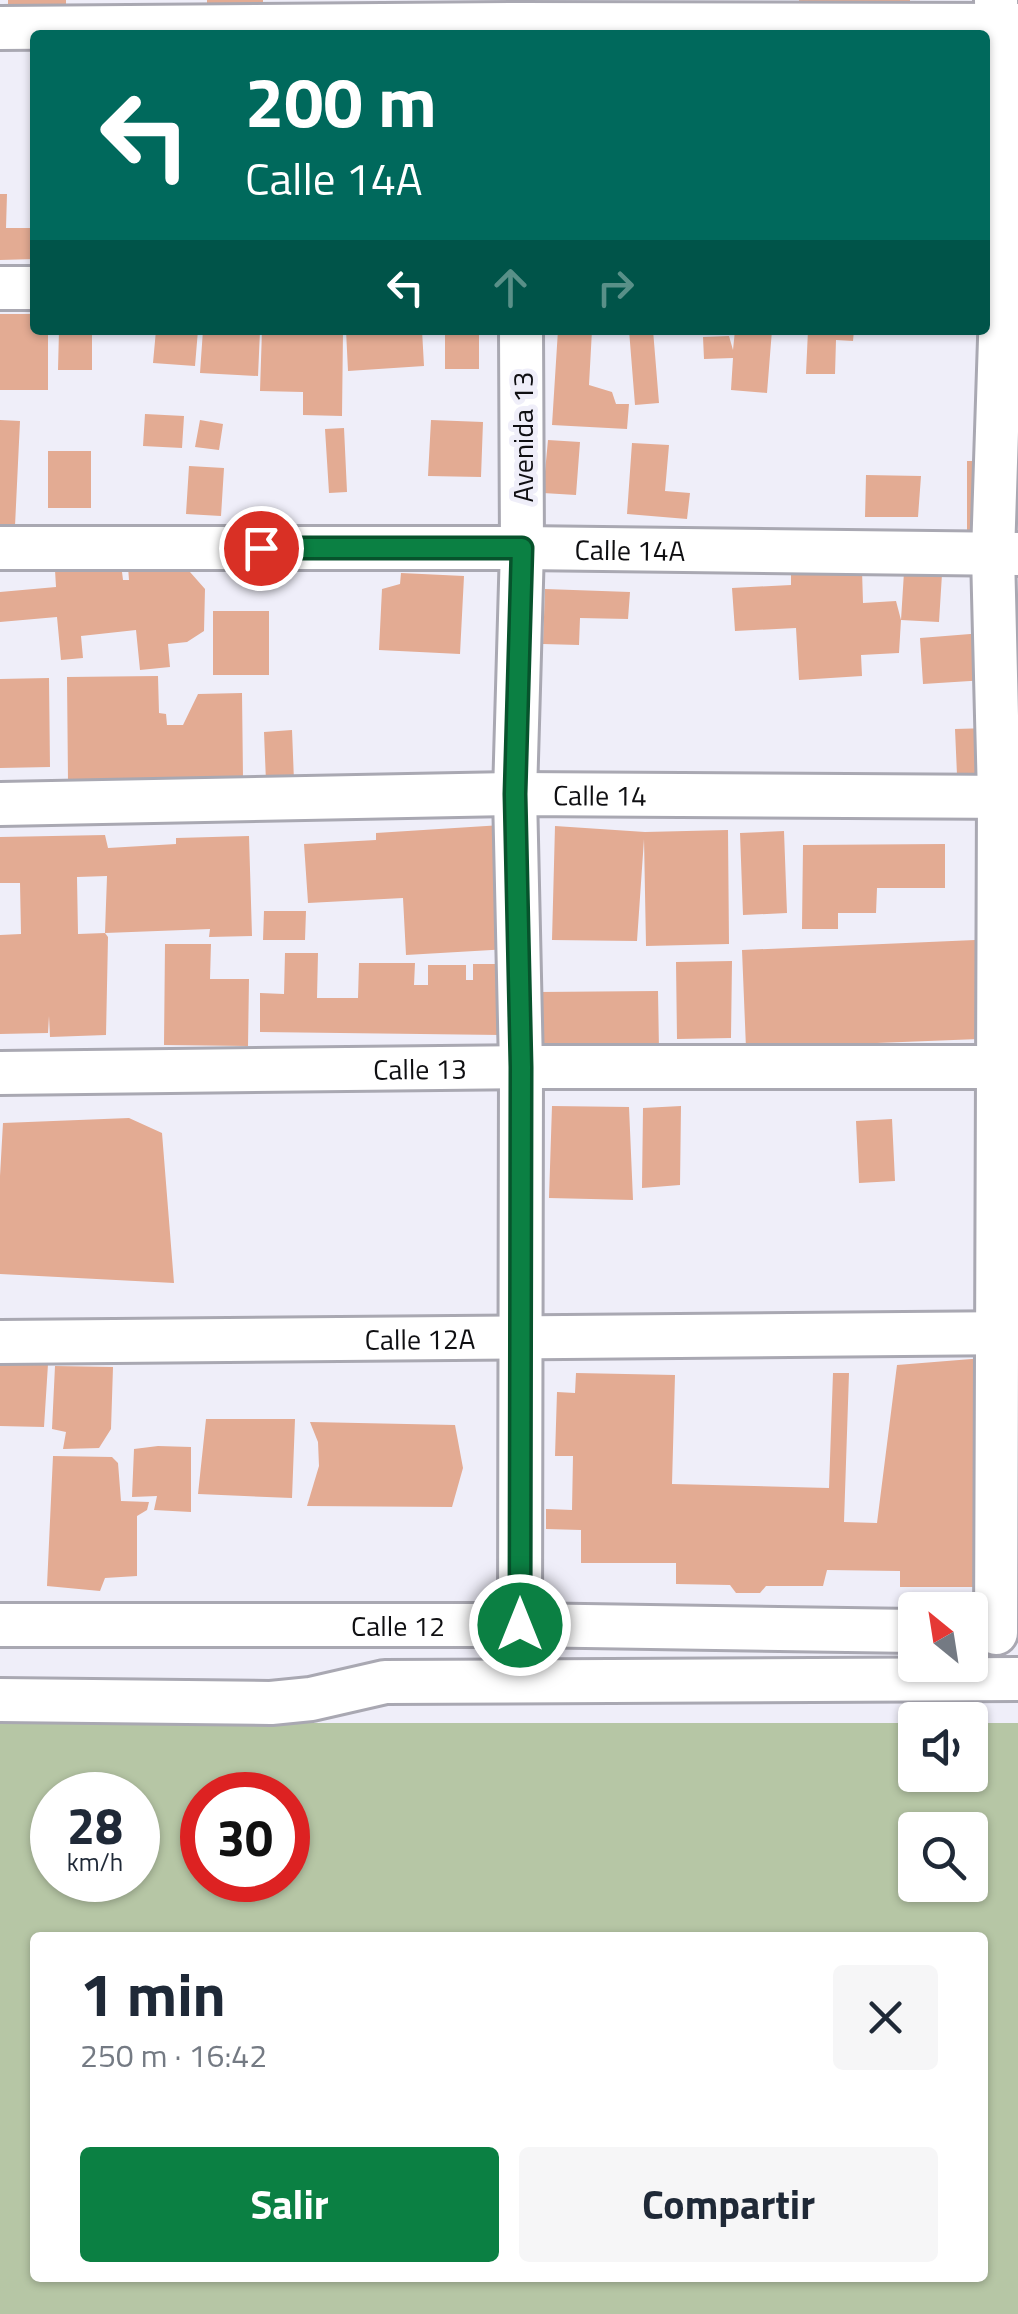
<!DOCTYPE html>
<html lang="es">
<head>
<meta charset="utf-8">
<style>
	body { margin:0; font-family:"Titillium Web",sans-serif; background:#f6f6f7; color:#1f2937; height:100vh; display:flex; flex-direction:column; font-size:38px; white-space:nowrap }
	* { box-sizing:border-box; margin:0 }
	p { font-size:32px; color:#747a83 }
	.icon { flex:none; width:55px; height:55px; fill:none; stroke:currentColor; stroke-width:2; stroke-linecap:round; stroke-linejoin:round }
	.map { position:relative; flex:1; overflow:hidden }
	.sheet { position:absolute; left:30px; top:1932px; width:958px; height:350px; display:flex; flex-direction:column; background:#fff; border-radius:10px; box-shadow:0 2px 8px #0004 }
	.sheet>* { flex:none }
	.guide { position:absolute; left:30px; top:30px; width:960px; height:305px; border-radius:10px; box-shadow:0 2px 8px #0004; background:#00695c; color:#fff; overflow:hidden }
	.needle { width:65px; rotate:330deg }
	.fabs { position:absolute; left:898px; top:1592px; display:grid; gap:20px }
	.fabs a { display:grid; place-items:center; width:90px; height:90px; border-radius:10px; background:#fff; box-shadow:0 2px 8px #0004; font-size:50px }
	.speed { position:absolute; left:30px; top:1772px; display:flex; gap:20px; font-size:50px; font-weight:700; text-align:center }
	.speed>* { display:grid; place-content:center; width:130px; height:130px; border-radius:50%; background:#fff; box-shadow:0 2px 8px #0004; line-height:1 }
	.speed small { font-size:25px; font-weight:400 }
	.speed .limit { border:15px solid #d22; background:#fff; color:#111 }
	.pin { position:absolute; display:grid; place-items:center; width:85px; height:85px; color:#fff; margin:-42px; border:5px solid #fff; border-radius:50%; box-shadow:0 2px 10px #0007 }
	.me { position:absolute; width:110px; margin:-55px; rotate:0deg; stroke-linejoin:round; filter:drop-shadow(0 0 8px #0008) }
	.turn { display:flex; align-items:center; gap:35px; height:210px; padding:0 50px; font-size:45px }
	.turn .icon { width:130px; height:130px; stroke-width:2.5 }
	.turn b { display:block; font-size:70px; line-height:85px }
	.lanes { display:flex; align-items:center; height:95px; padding:0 50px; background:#0003; justify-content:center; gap:50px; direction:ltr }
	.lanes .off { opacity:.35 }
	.round { display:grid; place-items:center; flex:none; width:105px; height:105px; border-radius:10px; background:#f6f6f7 }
	.summary { display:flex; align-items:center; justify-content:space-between; height:170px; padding:0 50px }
	h1 { font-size:60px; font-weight:700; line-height:75px }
	.cta { display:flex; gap:20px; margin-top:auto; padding:20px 50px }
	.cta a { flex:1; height:115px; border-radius:10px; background:#0b8043; color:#fff; font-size:40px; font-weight:700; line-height:115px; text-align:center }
	.cta a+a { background:#f6f6f7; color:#1f2937 }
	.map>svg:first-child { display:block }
	.green { fill:#b6c6a5; fill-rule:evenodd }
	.building { fill:#e3ab93; fill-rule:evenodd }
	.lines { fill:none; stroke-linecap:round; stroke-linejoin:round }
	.minor-casing { stroke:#a9a8b2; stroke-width:48 }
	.minor { stroke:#fff; stroke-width:42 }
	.route-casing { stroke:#07532c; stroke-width:25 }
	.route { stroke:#0b8043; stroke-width:18 }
	.labels { text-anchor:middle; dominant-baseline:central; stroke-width:10; stroke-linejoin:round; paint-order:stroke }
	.street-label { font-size:28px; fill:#0f0f12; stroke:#efeef9 }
</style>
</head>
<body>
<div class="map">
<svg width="1018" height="2314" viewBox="0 0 1018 2314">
	<rect width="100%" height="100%" fill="#efeef9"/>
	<path class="green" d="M0 1723H915V1775H970V1723H1018V2314H0ZM52 1795H138V1880H52ZM202 1795H288V1880H202ZM915 1830H970V1885H915ZM35 1938H982V2278H35Z"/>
	<path class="building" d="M8 0H66V20H8Z
		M207 0H263V13H207Z
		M799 0H910V6L799 5Z
		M0 194H7L6 228H35V259L0 260Z
		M0 314H35V330H48V390H0Z
		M59 330H92V370H58Z
		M156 330H198L195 366 153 363Z
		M203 330 260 331 258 376 200 373Z
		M262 330 343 331 342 416 303 415V392L260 391Z
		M346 330H422L424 366 348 371Z
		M445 330H479V369H445Z
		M558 330H592L589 385 612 392 616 404H629L627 429 552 425Z
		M629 330H653L659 403 635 405Z
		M735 330H772L767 393 731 390 733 358 704 359 703 337 729 336 733 350Z
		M808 330H854L853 341 836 340 835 374H806Z
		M145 414 184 416 182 448 143 446Z
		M0 420 20 421 15 526H0Z
		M200 420 223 424 219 450 195 447Z
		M431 420 483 422 481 477 428 476Z
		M344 428 347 492 329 493 325 429Z
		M548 440 580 442 576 495 543 493Z
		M632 443 669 445 665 491 690 493 687 519 627 514Z
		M48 451H91V508H48Z
		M967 461H992L993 532H967Z
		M189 466 224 468 221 516 186 514Z
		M866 475 921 476 918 517H865Z
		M121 564 123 580H129L128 567 158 564 163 571 190 572 205 589 204 631 187 642 168 644 170 667 140 670 136 630 81 636 83 658 61 660 57 617 0 622V592L56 587 55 570Z
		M862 570 863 603 896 601 901 620 899 653 861 655 862 676 799 680 796 628 735 631 732 588 791 585V573Z
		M904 572 942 574 939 622 901 620Z
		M401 573 464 576 460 654 379 650 382 589 400 584Z
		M545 589 630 592 628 619 580 618 579 645 543 644Z
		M213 611H269V675H213Z
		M983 633 986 680 923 684 920 638Z
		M158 676 159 713 166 714 167 725H183L198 694 242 693 243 778 68 781 67 677Z
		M49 678 50 767 0 768V679Z
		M989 728 991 773 957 775 955 729Z
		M292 730 294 781 266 782 264 732Z
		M502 825 509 949 406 955 403 898 308 903 304 844 376 840V833Z
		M555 826 645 832 728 830 729 944 646 946 644 839 637 941 552 940Z
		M784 831 787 913 743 915 740 833Z
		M105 835 108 848 176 844V838L249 836 252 936 209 937 210 929 105 933 108 937 106 1035 50 1037 49 1016 48 1033 0 1034V935L21 934 20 883H0V837ZM107 876 105 933 78 934 77 877Z
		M945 844V888H877L876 913H838V929H802L803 845Z
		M264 911H306L305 940H263Z
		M975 940 979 1039 746 1048 742 950Z
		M165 944H211L210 979H249L248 1046 164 1045Z
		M285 953H318L317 998H358L359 963H415L414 985H428V965H466V980H473V964H501V1035L260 1032V993L284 994Z
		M732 961 731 1038 677 1039 676 962Z
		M658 991 659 1050 539 1051V992Z
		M552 1106 629 1107 633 1200 549 1198Z
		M681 1106 680 1185 642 1188 643 1108Z
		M129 1118 162 1133 174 1283 0 1274V1176L3 1123Z
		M892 1119 895 1181 859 1183 856 1121Z
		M984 1358 987 1587H900V1571L827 1570 823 1586H766L760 1593H736L730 1585 676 1584V1563H581V1530L546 1529V1509L572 1510 573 1456H555L557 1392 575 1393 576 1373 675 1375 672 1484 829 1488 833 1373H849L844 1522 877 1523 897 1365Z
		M0 1364H48L44 1427 0 1426Z
		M55 1366 113 1367 111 1429 99 1448 63 1449 66 1432 52 1429Z
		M206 1419H295L292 1498 198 1494Z
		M310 1422 455 1425 463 1468 452 1507 307 1506 319 1466 318 1442Z
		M158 1446 191 1447V1512L154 1510 157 1496 132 1497 134 1449Z
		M53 1456 112 1457 118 1463 121 1501 149 1502 147 1510 137 1516V1576L105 1578 100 1591 47 1586Z"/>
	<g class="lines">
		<g class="minor-casing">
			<g id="minor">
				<path d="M0 28 518 24 1018 25"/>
				<path d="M0 288H35"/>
				<path id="s1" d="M0 548H522L1018 554"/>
				<path id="s2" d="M0 804 515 794 1018 797"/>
				<path id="s3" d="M0 1073 521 1067H1018"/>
				<path id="s4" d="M0 1342 1018 1333"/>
				<path id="s5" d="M0 1625H520L915 1631"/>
				<path d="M520 1625 521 1067 515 794 522 548 521 330"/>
				<path d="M996 1633 999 797 993 554 1002 278 996 0"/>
				<path d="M0 1700 271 1703 311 1699 385 1682 1018 1679"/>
			</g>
		</g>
		<use href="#minor" class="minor"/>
	</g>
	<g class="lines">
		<g class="route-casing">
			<path id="route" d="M261 548H522L515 794 521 1067 520 1625"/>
		</g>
		<use href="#route" class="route"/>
	</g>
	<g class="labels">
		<g class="street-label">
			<text transform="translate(522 437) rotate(-90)">Avenida 13</text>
			<text stroke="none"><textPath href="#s1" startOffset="630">Calle 14A</textPath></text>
			<text stroke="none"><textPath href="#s2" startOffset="600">Calle 14</textPath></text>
			<text stroke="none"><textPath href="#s3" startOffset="420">Calle 13</textPath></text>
			<text stroke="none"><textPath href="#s4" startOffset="420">Calle 12A</textPath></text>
			<text stroke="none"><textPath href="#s5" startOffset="398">Calle 12</textPath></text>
		</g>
	</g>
</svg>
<div class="fabs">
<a><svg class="needle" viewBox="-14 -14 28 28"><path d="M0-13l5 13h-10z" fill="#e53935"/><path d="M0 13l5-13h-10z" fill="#747a83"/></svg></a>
<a><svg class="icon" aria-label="sound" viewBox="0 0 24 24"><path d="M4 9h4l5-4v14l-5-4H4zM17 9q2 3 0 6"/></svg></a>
<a><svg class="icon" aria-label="search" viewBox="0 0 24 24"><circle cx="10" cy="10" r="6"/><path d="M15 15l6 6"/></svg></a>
</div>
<div class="speed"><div>28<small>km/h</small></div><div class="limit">30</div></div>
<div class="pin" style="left:261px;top:548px;background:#d93025"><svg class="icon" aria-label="arrive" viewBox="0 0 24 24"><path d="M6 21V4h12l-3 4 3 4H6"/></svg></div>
<svg class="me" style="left:520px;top:1625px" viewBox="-20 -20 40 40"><circle r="17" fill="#0b8043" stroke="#fff" stroke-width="3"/><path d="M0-11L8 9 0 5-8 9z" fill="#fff"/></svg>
<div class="guide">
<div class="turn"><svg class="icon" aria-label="left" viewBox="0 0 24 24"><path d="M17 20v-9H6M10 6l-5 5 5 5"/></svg><div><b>200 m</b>Calle 14A</div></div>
<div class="lanes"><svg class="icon" aria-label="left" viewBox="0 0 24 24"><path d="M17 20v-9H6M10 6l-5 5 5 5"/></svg><svg class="icon off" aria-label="ahead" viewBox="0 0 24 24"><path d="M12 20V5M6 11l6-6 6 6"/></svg><svg class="icon off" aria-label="right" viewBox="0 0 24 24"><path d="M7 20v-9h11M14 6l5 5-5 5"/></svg></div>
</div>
<section class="sheet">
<div class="summary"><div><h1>1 min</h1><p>250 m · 16:42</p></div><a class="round"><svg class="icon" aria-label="close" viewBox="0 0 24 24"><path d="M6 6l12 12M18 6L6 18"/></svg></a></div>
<div class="cta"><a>Salir</a><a>Compartir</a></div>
</section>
</div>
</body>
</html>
